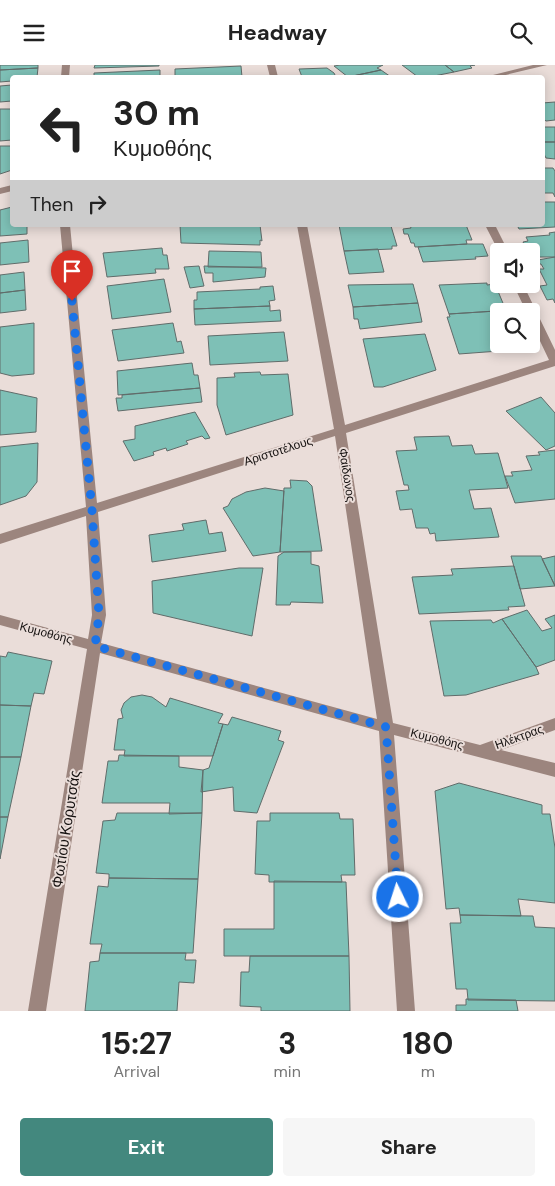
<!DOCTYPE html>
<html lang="en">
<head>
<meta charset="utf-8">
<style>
	body { margin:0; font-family:"DM Sans",sans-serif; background:#f6f6f6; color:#222; height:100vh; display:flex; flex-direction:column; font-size:19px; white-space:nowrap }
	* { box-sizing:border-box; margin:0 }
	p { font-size:16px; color:#767676 }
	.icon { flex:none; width:28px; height:28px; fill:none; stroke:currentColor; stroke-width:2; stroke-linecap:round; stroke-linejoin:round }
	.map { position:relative; height:946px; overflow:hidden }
	.sheet { display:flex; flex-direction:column; background:#fff; flex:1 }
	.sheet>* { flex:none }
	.banner { position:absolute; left:10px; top:10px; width:535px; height:152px; border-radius:5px; box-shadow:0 2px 12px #0003; background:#fff; color:#222; overflow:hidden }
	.tools { position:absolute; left:490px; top:178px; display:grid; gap:10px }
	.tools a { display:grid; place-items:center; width:50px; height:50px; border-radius:5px; background:#fff; box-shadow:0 2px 12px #0003; font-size:25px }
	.pin { position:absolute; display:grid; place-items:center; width:42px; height:42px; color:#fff; margin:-51px -21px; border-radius:50% 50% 50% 0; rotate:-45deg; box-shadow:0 0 5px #0007 }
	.pin .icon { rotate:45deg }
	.me { position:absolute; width:55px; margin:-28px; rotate:356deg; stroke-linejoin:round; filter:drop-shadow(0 0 4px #0008) }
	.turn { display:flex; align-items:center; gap:18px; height:105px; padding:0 20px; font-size:22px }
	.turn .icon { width:65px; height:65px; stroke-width:2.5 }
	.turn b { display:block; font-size:35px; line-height:42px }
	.then { display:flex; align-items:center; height:48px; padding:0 20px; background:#0003; gap:10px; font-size:19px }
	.eta { display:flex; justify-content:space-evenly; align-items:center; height:85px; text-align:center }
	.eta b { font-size:30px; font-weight:700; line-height:35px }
	.action { display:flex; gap:10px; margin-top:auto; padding:10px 20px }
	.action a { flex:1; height:58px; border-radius:5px; background:#43887e; color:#fff; font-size:20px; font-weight:700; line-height:58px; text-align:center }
	.action a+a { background:#f6f6f6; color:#222 }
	header { display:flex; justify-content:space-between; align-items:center; height:65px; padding:0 20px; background:#fff; font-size:22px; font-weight:700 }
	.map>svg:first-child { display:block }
	.building { fill:#7ec0b6; stroke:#606c6a }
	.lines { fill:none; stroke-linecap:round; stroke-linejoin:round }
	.minor { fill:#9c857e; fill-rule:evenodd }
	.route { stroke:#1a73e8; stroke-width:9; stroke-dasharray:0 16.2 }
	.labels { text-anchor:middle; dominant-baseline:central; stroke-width:4; stroke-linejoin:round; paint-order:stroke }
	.street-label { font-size:12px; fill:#151110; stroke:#eaddd9 }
	.near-street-label { font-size:15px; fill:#151110; stroke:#eaddd9 }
</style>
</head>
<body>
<header><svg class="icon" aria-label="menu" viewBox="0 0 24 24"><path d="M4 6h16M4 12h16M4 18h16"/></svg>Headway<svg class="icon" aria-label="search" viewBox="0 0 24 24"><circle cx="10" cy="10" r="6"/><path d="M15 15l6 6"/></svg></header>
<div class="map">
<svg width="555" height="946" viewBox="0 0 555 946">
	<rect width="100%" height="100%" fill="#eaddd9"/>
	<path class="building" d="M0 0H38V3L0 5Z
		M95 0H159V1L94 3Z
		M340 0H383L377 3 381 5 348 12 334 1Z
		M402 0H445L454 7 429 12H418Z
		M445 0H475L470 1 472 3 454 7Z
		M241 1 242 12H175V4Z
		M38 3 37 12H12V16L0 17V5Z
		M327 3 334 8 336 12H302L299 4Z
		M160 5V12H94V8Z
		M381 5 391 12H348Z
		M12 20V36L0 37V21Z
		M555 37V55L546 56 542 53V38Z
		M0 44H12V75L0 76Z
		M542 62H555V77H542Z
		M542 77H555V94L546 93 542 85Z
		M0 81H12V105L0 109Z
		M542 103H553L555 106V132L553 128H542Z
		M542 137H555V162L519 164 517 160H542Z
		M12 142V160H27V169L0 171V145Z
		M180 160H260L262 176 260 175V180L181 178Z
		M339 160 391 161 397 181H392V184L344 186Z
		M410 160H466L472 175H466L467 179 415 182 414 178H411L408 169H404L403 164 411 163Z
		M555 167V192H531V186H518L515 180 524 179 523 177 528 176 526 172 550 170 549 168Z
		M28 175 29 197 0 200V178Z
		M467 179H483L488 191 475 192 476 194 423 197 418 182Z
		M162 183 163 190H167L169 204H155L156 208 107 212 103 188Z
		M378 184 384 207 349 209 344 186Z
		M209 186 261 187 262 202H208Z
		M555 192V238L553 234 547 235 540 221 547 220 539 204H544L541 199H534L532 196Z
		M199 201 204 221 190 223 184 202Z
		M204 201 266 203 265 212 213 217V208H205Z
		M24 207 25 225 0 228V210Z
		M164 214 171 247 112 254 107 221Z
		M487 218V220L495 219 505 243 494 244 496 246 449 249 439 220Z
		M413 219 418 238 353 242 348 220Z
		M273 221 275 235 269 236 270 241 194 244V235H197V227L260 224V222Z
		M25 225 26 245 0 248V228Z
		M418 238 422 257 360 264 358 254H354L353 242Z
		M270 241V246L280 245 281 256 195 260 194 244Z
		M496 246H499V277H496L499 286 459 289 447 252H450L449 249Z
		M34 258V309L12 311 0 308V262Z
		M173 258 177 277 181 276 184 288 118 296 112 265Z
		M284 267 288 296 210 300 208 271Z
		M425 269 436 305 383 322H374L363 274Z
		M192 298 194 310H198L200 323 118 330 117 306Z
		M260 307 261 310 288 309 293 350 226 370 217 340V313L235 312 234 308Z
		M200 323 202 337 118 346 116 333H122V330Z
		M0 325 37 333 36 367 0 370Z
		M541 332 555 348V381L546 385 506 346Z
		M195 347 210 373 205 374 202 371 186 376 188 379 167 386 166 383 153 387 154 390 134 396 123 376 135 374V361Z
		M449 371 452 381 472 380 475 389 498 388 508 423 469 425 474 444 491 443 499 472 436 476 435 468 430 469 428 463H416L412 444 400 445 396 426 409 425 408 420H404L396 386 417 385 414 372Z
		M38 378 37 417 26 431 0 440V382Z
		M555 385V434L515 438 505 411H513L511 407 532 405 526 391 540 390 538 387Z
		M290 415 307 416 312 421 322 486 280 487 284 423H291Z
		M265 423 284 426 280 487 253 491 223 443 228 441 232 434 246 427Z
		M206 455 209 469 222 467 226 486 152 497 149 470 184 465 182 459Z
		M284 487H311V499L319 501 323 538 291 537 290 540H276L278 491Z
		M511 491H541L555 521 520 524Z
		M555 491V521L542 494Z
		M514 501 525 541 508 542 509 545 419 549 412 512 453 510 451 504Z
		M239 503H263L252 571 153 548 152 516Z
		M527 545 542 566 552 563 545 554 555 550V595L536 602 502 554Z
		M502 554 536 602 539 609 466 630 444 631 430 556 491 555 493 558Z
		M8 587 52 596 44 629 34 628 31 641 0 640V591L6 592Z
		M142 630 152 632 166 642 170 633 223 649 218 658 223 659 213 691H124L125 685H114L118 654 123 653 121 645 124 638 131 632Z
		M0 640 31 641 21 692H0Z
		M232 652 281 666 278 675 284 677 257 748 234 746 233 722 201 727 203 705 209 703 223 659 228 660Z
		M119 690 179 691V702L203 705 202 748 169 749 170 738H102L108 696H118Z
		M0 692H21L8 752H0Z
		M459 718 542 740V749H550L555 783V838L518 834 521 851 460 850 459 843 446 844 435 726Z
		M117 748H202L198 814 109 813V809L96 808 103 756 115 755Z
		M270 748H339L340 754H353L355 810H341L342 817H269V810L255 809 257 756H270Z
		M0 752H8L0 794Z
		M109 813 198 814 193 888H100L102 879H90L98 821 108 822Z
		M274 816 346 817 349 891H224V864H274Z
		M460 850 533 851 535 862 555 863V936L468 935 467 924H456L450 858H461Z
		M100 888H186L185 895H196L194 918 179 917 177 946H85L90 897 99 896Z
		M250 891H349L350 946H261V942L240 941 241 907H249Z
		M466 934 516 935 518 946H456V940H466Z"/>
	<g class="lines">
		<path class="minor" d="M62 0H70L69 12H61Z
			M267 0H275L278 12H270Z
			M533 0H547L497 12H485Z
			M12 120V126L0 129V123Z
			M60 160H70L97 438 334 364 297 160H307L345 360 549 295 531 257V246H526L513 219H523L555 285V301L346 368 393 658 480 680 555 653V665L501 685 555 698V712L394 670 415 946H397L379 666 100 588 46 946H28L87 584 0 560V550L88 574 92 550 86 451 0 479V469L86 442ZM335 371 377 654 101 578 106 550 98 447Z
			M485 160H495L508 186 499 187Z"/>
	</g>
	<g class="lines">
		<path class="route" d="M72 236 92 445 99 550 95 581 386 662 398 832"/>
	</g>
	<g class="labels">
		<g class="street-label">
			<text transform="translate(278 386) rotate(-18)">Αριστοτέλους</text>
			<text transform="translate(347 410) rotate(81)">Φαίδωνος</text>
			<text transform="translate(46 568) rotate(15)">Κυμοθόης</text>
			<text transform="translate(519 672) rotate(-20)">Ηλέκτρας</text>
			<text transform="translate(437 674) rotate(14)">Κυμοθόης</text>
		</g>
		<g class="near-street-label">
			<text transform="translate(66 764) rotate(-81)">Φωτίου Κορυτσάς</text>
		</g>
	</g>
</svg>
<div class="tools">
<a><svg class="icon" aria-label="sound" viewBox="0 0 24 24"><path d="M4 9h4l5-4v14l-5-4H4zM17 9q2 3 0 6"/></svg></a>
<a><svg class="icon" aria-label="search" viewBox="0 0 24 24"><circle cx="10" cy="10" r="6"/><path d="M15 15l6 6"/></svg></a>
</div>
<div class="pin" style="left:72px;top:236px;background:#d93025"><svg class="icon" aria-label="arrive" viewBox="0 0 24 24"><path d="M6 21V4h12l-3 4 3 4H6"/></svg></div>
<svg class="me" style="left:398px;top:832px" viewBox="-20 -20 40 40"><circle r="17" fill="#1a73e8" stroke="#fff" stroke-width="3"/><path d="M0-11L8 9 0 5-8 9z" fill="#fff"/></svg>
<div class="banner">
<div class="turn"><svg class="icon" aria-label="left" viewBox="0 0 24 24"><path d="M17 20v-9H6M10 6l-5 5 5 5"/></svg><div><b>30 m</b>Κυμοθόης</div></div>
<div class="then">Then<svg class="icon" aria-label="right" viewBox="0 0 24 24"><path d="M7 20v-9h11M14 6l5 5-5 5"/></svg></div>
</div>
</div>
<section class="sheet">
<div class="eta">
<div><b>15:27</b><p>Arrival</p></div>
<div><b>3</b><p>min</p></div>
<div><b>180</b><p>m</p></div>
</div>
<div class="action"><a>Exit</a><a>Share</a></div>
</section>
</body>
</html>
